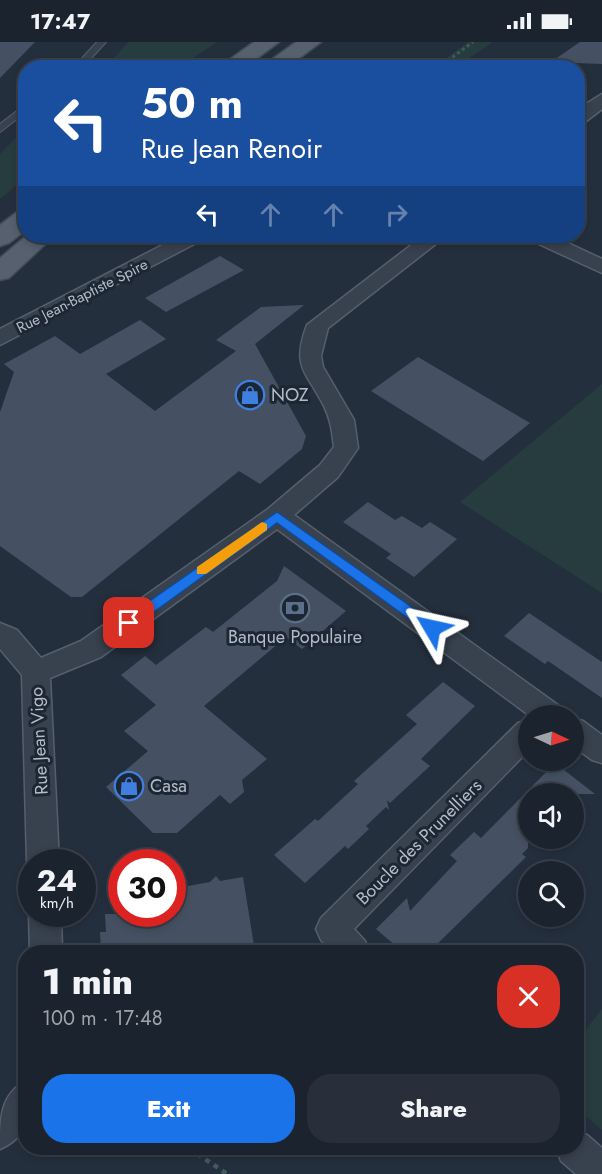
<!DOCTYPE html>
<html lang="en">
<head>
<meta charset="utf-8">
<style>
	body { margin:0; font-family:Jost,sans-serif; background:#282f3a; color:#f1f3f6; height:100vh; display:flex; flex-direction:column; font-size:22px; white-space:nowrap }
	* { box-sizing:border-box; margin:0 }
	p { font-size:20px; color:#a0a4aa }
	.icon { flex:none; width:33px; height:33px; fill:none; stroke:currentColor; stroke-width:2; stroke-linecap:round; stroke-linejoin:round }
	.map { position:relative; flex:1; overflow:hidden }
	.side { position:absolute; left:18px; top:903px; width:566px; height:210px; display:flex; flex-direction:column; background:#1b232e; border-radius:24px; box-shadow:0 3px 9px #0003,0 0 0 2px #39404a }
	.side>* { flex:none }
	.guide { position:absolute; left:18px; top:18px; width:567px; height:183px; border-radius:24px; box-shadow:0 3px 9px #0003,0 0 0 2px #39404a; background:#1a4fa0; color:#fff; overflow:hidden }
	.needle { width:39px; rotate:94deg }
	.controls { position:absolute; left:518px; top:663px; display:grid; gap:12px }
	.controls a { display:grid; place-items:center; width:66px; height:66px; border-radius:50%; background:#1b232e; box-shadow:0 3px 9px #0003,0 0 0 2px #39404a; font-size:30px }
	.speed { position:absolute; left:18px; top:807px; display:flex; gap:12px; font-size:30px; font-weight:700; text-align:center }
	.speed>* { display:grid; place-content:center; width:78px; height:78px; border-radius:50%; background:#1b232e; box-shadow:0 3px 9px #0003,0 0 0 2px #39404a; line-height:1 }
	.speed small { font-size:15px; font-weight:400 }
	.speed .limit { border:9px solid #d22; background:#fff; color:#111 }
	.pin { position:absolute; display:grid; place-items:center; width:51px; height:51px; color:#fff; margin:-26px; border-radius:12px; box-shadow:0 3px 9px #0006 }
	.me { position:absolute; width:66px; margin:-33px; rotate:306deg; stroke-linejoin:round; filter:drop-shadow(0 0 4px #0008) }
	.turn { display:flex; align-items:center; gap:21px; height:126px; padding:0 24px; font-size:27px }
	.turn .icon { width:78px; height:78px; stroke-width:2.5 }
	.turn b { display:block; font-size:42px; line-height:51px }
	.lanes { display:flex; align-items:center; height:57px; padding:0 24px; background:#0003; justify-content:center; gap:30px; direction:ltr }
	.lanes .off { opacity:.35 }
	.round { display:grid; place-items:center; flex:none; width:63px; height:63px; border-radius:24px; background:#282f3a }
	.head { display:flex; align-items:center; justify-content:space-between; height:102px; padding:0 24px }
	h1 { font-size:36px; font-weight:800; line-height:45px }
	.cta { display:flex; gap:12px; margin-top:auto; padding:12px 24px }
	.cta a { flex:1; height:69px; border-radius:24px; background:#1a73e8; color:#fff; font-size:24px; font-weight:800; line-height:69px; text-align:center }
	.cta a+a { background:#282f3a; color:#f1f3f6 }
	.status { display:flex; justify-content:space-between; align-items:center; height:42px; padding:0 30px; background:#1b232e; direction:ltr }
	.status svg { height:16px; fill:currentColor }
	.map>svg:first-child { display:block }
	.green { fill:#263c3f }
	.building { fill:#455162 }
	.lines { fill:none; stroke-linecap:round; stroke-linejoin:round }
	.service-casing { stroke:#565f6c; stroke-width:2 }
	.minor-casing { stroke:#565f6c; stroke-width:3 }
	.primary-casing { stroke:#414a57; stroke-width:3 }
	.path-far1 { stroke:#44595c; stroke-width:3; stroke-dasharray:3 3; stroke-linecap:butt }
	.path { stroke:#44595c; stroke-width:4.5; stroke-dasharray:5 5; stroke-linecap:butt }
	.service { fill:#38414e; fill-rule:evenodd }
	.minor { fill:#38414e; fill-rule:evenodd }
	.primary { fill:#56606e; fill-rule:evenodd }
	.route { fill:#1a73e8; stroke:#114b97; stroke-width:1.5 }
	.slow { fill:#f59e0b }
	.labels { text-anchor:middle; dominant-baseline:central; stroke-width:6; stroke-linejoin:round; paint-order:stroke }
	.far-street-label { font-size:15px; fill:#b4bcc9; stroke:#1d2633 }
	.poi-label { font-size:18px; fill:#b4bcc9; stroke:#1d2633; text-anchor:start }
	.street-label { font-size:18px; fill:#b4bcc9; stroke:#1d2633 }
</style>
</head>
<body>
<div class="status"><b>17:47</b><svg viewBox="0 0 49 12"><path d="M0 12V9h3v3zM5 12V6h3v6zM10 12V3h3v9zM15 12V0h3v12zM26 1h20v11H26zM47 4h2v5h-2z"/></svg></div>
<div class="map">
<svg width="602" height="1132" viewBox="0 0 602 1132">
	<rect width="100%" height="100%" fill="#242f3e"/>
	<path class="green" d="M128 0H217L180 25H106Z
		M468 0H493L456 25H434Z
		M25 87V136L0 157V112Z
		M602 342V551L460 460Z
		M602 967V1088L576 1066V1000Z"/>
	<path class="building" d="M0 0H35L0 36Z
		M580 0H602V22L551 20Z
		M220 214 244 228 166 270 145 256Z
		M304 263 255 302 306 394 302 407 260 442 239 429 82 555H71L0 504V370L14 330 4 322 55 294 80 312 140 278 166 297 106 332 155 369 236 309 216 298 261 265Z
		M418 315 530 381 483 419 371 349Z
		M368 460 395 478 402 474 422 486 430 480 457 497 414 535 386 516 391 512 343 480Z
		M284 524 346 569 302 607 286 595 204 664 267 717 242 738 244 750 230 762 220 753 177 791H153L106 745 148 709 124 689 156 663 121 633 145 614 156 623 206 585 213 590 277 539Z
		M529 571 602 620V656L548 619 545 622 504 594Z
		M443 640 475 664 421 717 430 724 390 761 387 758 389 768 386 765 366 784 369 787 348 807 345 804 305 841 274 813 315 777 318 779 358 742 354 739 417 682 406 673Z
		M555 721 595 752H528V806L522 812 526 815 429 910H403L376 887 407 856 410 869 457 819 450 813 474 790 481 796Z
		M216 834 220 839 243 835 255 910H101L100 890H106L105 872H172V851L182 840 188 844 210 840Z"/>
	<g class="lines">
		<g class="service-casing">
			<path id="service" d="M97 0H106L82 26H73Z
				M26 62V70L0 90V82Z"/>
		</g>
		<g class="minor-casing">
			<path id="minor" d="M602 52V67L585 80 578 81V67Z
				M180 194H205L202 198 0 303V287Z
				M423 194H446L328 286 321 314 323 325 354 378 358 406 338 435 294 473 562 666 566 674H530L277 487 101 615 50 636 59 820H32V829L27 820 22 633 0 607V581L17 588 41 616 81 599 268 467 320 423 334 405C332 390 331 378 324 364 306 329 291 325 307 283Z
				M527 194H553L602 217V231L530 198Z
				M573 676 583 679 602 693V721L592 718 573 704Z
				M528 678V709L354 887 365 899 369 910H332L321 898 316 887 321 876 518 681Z
				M32 866V872H61L62 910H30L29 872Z
				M26 1039C26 1069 33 1093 0 1107 0 1077 0 1052 26 1039Z
				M576 1089 587 1093 602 1106V1132H576L561 1119 556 1106H576Z"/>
		</g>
		<g class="primary-casing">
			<path id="primary" d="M254 0H279L244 26H218Z
				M296 0H321L286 26H260Z
				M26 168V188L9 201 0 204V183L17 170Z
				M26 194H54L9 236 0 238V216Z"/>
		</g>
		<path class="path-far1" d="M197 26 206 20
			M438 26 473 0
			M17 155 26 148"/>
		<path class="path" d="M189 1106 227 1132"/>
		<use href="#service" class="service"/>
		<use href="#minor" class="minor"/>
		<use href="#primary" class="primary"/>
	</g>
	<path class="route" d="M277 470 437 583V590H427L277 481 133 585H124V577Z"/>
	<path class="slow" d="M262 480 267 482V488L206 532H197V525Z"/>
	<defs>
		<g id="shop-ring" transform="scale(1.5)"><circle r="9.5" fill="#1d2633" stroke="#3f7fe0" stroke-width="1.5"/><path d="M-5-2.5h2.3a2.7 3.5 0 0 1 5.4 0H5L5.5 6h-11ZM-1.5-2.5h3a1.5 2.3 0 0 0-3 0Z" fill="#3f7fe0"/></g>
		<g id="bank-ring" transform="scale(1.5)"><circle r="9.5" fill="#1d2633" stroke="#5c6f8a" stroke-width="1.5"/><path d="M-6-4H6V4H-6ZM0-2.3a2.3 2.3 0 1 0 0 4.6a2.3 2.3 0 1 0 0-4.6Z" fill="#5c6f8a"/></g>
	</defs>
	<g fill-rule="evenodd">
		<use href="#shop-ring" x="250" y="353"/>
		<use href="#bank-ring" x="295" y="566"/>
		<use href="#shop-ring" x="129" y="744"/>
	</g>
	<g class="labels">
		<g class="far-street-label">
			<text transform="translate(82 254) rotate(-27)">Rue Jean-Baptiste Spire</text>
		</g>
		<g class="poi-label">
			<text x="271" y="353">NOZ</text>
			<text x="295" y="595" text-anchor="middle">Banque Populaire</text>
			<text x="150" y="744">Casa</text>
		</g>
		<g class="street-label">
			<text transform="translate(39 699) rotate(-93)">Rue Jean Vigo</text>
			<text transform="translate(419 800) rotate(-45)">Boucle des Prunelliers</text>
		</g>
	</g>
</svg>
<div class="controls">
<a><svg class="needle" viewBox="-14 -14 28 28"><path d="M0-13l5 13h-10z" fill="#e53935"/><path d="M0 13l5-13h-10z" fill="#a0a4aa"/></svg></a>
<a><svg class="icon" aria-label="sound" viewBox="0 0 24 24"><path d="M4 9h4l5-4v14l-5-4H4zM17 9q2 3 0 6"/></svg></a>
<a><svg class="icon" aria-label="search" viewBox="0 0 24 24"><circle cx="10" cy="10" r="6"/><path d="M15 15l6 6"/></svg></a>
</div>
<div class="speed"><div>24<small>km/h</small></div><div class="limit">30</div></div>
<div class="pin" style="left:129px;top:581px;background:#d93025"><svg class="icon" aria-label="arrive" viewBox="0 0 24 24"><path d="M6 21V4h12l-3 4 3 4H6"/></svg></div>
<svg class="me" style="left:432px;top:586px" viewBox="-20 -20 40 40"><path d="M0-17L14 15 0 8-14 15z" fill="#1a73e8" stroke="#fff" stroke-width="4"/></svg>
<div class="guide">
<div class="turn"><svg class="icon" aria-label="left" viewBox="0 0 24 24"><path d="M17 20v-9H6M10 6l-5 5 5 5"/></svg><div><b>50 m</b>Rue Jean Renoir</div></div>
<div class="lanes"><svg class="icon" aria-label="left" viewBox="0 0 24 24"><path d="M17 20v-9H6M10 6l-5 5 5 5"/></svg><svg class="icon off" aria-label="ahead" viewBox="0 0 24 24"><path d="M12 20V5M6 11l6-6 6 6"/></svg><svg class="icon off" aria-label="ahead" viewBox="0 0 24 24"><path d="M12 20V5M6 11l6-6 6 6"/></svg><svg class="icon off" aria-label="right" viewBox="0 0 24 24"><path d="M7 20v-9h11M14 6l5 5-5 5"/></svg></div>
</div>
<section class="side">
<div class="head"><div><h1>1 min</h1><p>100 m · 17:48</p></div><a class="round" style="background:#d93025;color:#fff"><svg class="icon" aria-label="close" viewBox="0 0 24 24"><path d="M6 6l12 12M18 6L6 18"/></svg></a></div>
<div class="cta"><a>Exit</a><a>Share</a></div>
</section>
</div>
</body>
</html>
